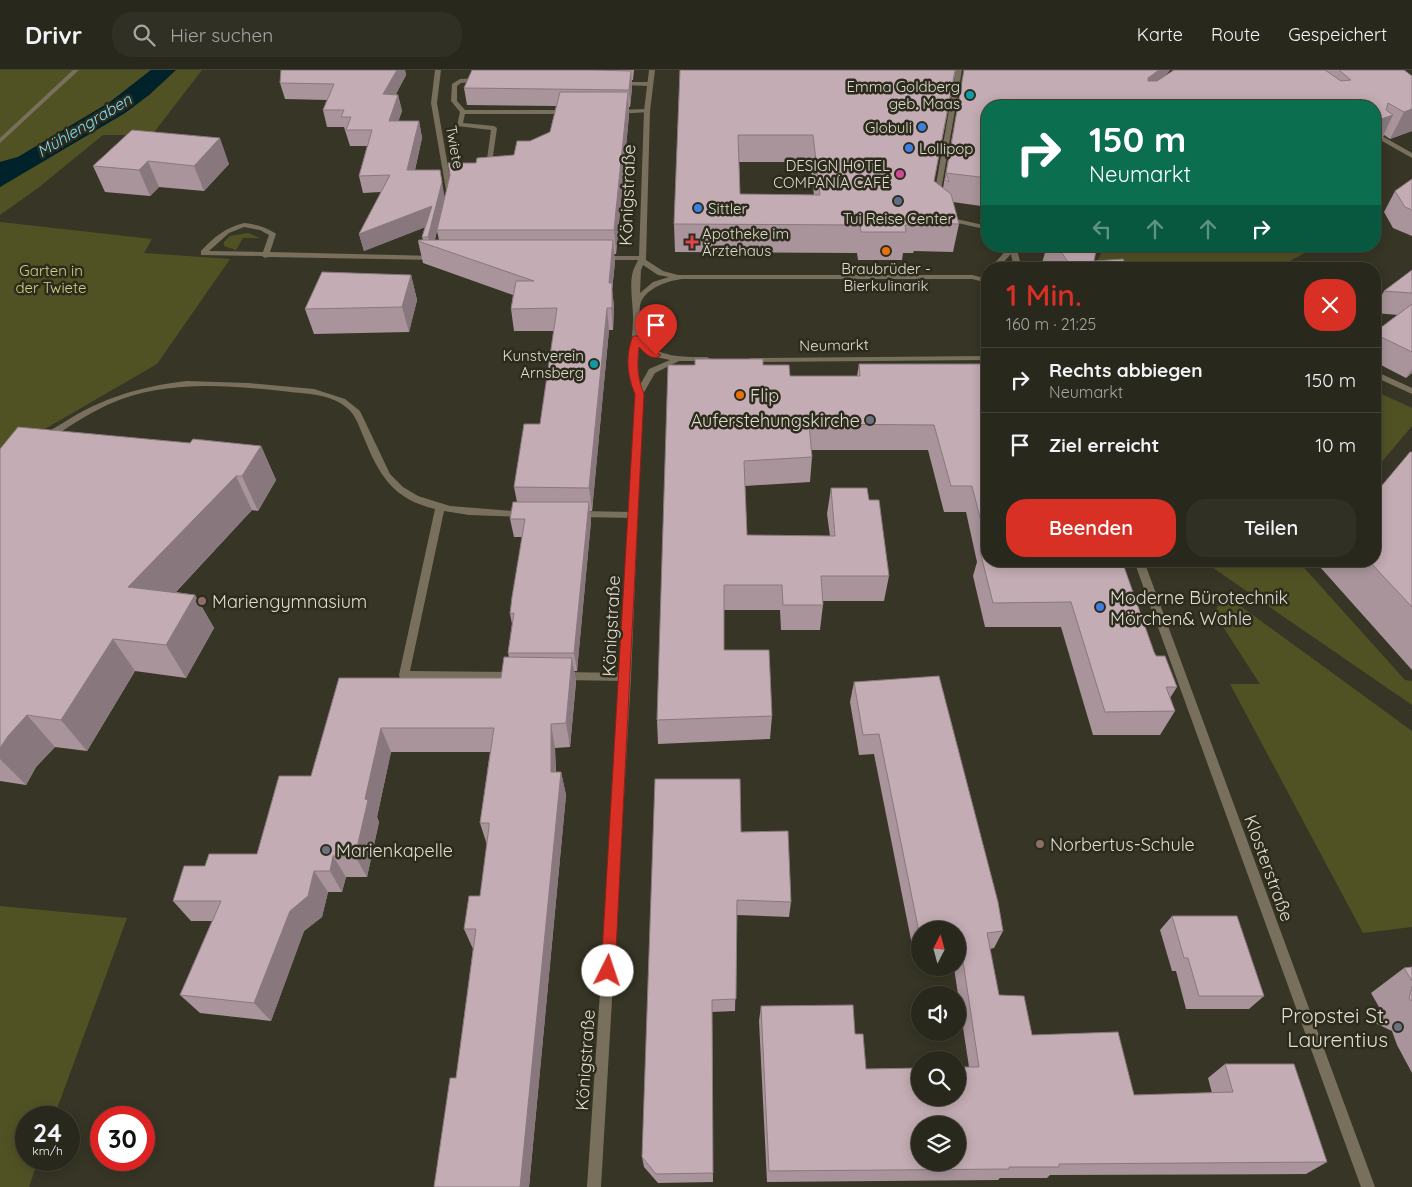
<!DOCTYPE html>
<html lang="de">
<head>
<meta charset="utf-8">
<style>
	body { margin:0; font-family:Quicksand,sans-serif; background:#313025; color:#f1f3f6; height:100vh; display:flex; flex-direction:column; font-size:19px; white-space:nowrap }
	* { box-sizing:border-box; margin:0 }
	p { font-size:16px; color:#a5a6a3 }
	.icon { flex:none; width:28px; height:28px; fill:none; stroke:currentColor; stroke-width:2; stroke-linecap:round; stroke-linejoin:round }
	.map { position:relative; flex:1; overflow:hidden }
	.details { position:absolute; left:981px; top:192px; width:400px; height:305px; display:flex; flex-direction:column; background:#29281c; border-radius:20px; box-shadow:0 2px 12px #0003,0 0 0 1px #45443b }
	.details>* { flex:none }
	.banner { position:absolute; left:981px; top:30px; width:400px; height:152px; border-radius:20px; box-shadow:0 2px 12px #0003,0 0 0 1px #45443b; background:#0b6e4f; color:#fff; overflow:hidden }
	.needle { width:32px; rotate:6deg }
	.tools { position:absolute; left:911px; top:851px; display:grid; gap:10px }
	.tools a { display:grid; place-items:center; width:55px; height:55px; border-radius:50%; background:#29281c; box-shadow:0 2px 12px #0003,0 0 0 1px #45443b; font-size:25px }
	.speed { position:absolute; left:15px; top:1036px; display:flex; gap:10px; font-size:25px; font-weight:700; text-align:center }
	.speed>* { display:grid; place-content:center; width:65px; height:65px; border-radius:50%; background:#29281c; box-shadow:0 2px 12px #0003,0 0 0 1px #45443b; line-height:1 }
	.speed small { font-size:12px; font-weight:400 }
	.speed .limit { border:8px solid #d22; background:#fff; color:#111 }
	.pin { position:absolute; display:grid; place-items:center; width:42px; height:42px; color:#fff; margin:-51px -21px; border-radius:50% 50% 50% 0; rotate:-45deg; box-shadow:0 0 5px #0007 }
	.pin .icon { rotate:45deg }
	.me { position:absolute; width:55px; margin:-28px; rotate:4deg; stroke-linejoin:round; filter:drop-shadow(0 0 4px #0008) }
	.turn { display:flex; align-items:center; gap:18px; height:105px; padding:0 25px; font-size:22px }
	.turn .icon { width:65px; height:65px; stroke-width:2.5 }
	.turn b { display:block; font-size:35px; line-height:42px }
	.lanes { display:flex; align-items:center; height:48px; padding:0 25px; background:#0003; justify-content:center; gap:25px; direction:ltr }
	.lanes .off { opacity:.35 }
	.round { display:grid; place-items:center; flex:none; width:52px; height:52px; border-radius:20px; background:#313025 }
	.head { display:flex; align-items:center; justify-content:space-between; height:85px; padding:0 25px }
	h1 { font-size:30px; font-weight:600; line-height:38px; color:#d93025 }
	.primary-button { display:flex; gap:10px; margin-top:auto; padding:10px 25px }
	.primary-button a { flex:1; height:58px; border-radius:20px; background:#d93025; color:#fff; font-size:20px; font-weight:600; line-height:58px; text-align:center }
	.primary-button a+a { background:#313025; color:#f1f3f6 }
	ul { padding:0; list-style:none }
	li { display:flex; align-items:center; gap:15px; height:65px; padding:0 25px; border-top:1px solid #45443b }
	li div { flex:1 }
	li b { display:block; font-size:19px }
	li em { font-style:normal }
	header { display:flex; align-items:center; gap:30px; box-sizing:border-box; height:70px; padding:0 25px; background:#29281c; border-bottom:1px solid #45443b }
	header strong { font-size:24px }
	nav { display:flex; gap:28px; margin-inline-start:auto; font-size:18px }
	.search { width:350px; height:45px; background:#313025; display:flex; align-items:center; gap:12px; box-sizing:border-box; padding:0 18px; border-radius:20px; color:#a5a6a3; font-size:19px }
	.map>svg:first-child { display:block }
	.green { fill:#515224 }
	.water { fill:#00222a }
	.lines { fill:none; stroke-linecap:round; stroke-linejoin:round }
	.lane { fill:#78705c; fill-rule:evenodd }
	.street { fill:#78705c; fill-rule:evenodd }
	.wall { fill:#a8949a; fill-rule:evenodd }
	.shaded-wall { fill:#88787d }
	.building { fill:#c3acb3; stroke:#88787d; fill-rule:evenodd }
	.route { fill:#d93025; stroke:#8d1f18 }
	.culture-dot { fill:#0f9aa8; stroke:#2d2b1b; stroke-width:2 }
	.shop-dot { fill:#3f7fe0; stroke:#2d2b1b; stroke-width:2 }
	.hotel-dot { fill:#d1479c; stroke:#2d2b1b; stroke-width:2 }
	.service-dot { fill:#5c6f8a; stroke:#2d2b1b; stroke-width:2 }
	.health-dot { fill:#e0444e; stroke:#2d2b1b; stroke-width:2 }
	.food-dot { fill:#e8710a; stroke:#2d2b1b; stroke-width:2 }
	.worship-dot { fill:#6b7280; stroke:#2d2b1b; stroke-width:2 }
	.education-dot { fill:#8d6e63; stroke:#2d2b1b; stroke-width:2 }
	.labels { text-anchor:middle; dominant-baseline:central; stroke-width:5; stroke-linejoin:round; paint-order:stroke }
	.far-poi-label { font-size:15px; fill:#deddd3; stroke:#2d2b1b; text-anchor:end }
	.far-street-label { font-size:15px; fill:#deddd3; stroke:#2d2b1b }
	.far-park-label { font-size:15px; fill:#ced184; stroke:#2d2b1b }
	.far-water-label { font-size:16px; font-style:italic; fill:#7edefa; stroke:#2d2b1b }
	.street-label { font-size:18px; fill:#deddd3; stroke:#2d2b1b }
	.poi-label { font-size:18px; fill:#deddd3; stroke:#2d2b1b; text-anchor:start }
	.near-poi-label { font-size:21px; fill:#deddd3; stroke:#2d2b1b; text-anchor:end }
</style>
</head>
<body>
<header>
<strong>Drivr</strong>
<div class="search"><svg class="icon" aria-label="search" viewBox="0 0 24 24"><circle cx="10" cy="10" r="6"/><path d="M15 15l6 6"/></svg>Hier suchen</div>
<nav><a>Karte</a><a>Route</a><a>Gespeichert</a></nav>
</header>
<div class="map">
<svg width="1412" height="1117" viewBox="0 0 1412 1117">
	<rect width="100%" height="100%" fill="#373525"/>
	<path class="green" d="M0 0H151L110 32 18 87 0 92Z
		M176 0H202L152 65H103L38 118 0 145V117L125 43 149 25Z
		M0 152 152 169 144 183 230 189 157 294 0 385Z
		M248 163 260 168H243L236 180 224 176V172L230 166Z
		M1105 176H1318L1275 199H1093Z
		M1375 321 1412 338V356L1375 400Z
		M1203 491H1298L1405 610 1412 611V635Z
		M1222 530 1235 532 1412 661V857L1363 863 1230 614H1260L1214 543Z
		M0 836 127 848 54 1047 26 1048V1090H38L29 1117H0Z"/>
	<path class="water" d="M151 0H176L149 25 125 43 0 117V92L18 87 110 32Z"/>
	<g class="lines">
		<path class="lane" d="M73 0H79L0 73V68Z
			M480 8 482 9V11L461 13 457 16V31L465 40H569L572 42 569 44H465L463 53 494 56 497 58 493 86H500L503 88 500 90 487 89 491 60 457 56 460 42 451 31 452 14 460 9Z
			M617 12H650L653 14 650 16 619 15 617 14Z
			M647 39 649 40V42L616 44 613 42 616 40Z
			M187 311 248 313 314 319 345 329 360 341 390 404 403 417 418 426 450 436 526 442 528 444 526 446 523 447 469 445 444 441 410 601 513 602 517 603 518 606 517 609 513 610 400 608 399 605 435 439C393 429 379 405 364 368 359 357 356 345 347 338 330 323 304 324 282 321 223 315 163 310 107 335 86 345 67 358 48 370L45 371 41 368C46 362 56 357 63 353 101 328 142 316 187 311Z
			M578 441 634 442 639 445 634 448 578 447 573 444Z
			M562 602 626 603 630 604 631 607 630 610 626 611 562 610 558 609 557 606 558 603Z"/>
		<path class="street" d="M435 0H441L437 33 453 126 450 128 447 126 431 33Z
			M649 0H655L650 41 646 190 663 201 678 205H972L988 209V213L972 209H682C668 211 648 217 641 232 638 238 641 259 640 268 658 288 682 287 707 287L711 289 707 291H679L655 303 643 324 631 607 601 1117H587L621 607 635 324C626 298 633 273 633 247 633 233 629 215 633 201 634 197 637 193 638 190H603L599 188 603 186H639L644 41ZM643 195 658 205 669 207 653 212 640 223 641 200ZM639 276 656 287 670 290 649 299 640 315 638 296Z
			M956 0H962L940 126 937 128 934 126Z
			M1375 62 1412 83V88L1375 67Z
			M947 147 988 156V160L945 150V148Z
			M244 153C256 154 265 157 275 163L276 164 270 182 436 186 440 188 436 190 268 187 265 188 262 186 201 185V181C214 167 225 158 244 153ZM244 157 260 160 269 165 263 182 209 181 229 163Z
			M1009 176H1016L1022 199H1014L1011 184 997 199H989L1002 185Z
			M988 286V290L751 292 747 290 751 288Z
			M1375 301 1412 318V324L1375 307Z
			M1134 491H1144L1375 1117H1361Z"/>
	</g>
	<path class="wall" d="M281 0H405L406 5 396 24 398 25 402 41 398 51H419L422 68 415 100 445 127 476 93 514 85 530 71 550 62 556 36 467 35 464 18 472 0H634L633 10H632V18L630 37H629V45L616 184H614L615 192 612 220 614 236 613 260H609L592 441H590L591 451 577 601H574L576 612 570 677 555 678 556 702H561L566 725 529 1117H434L456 1008 473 879 464 859 480 826 487 775 480 753 490 682H391L377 747 379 752 367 807H346L342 822H328L322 847 304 861 271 951 200 943 180 925 212 851H191L173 831 205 796 257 784 311 706 339 608H501L509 587 508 583 512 554 510 544 522 467H514L510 449 517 432 514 417 540 354 554 261H514L511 239 513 225 423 193 418 171 423 170 422 167 425 157 364 181 359 164 381 122 363 123 359 106 367 76H350L344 57H327L323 40 327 30 285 29 280 13ZM437 161 439 170H435Z
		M680 0H956L934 111 943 118 964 0H963H1170L1165 6 1174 0H1404L1412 61 1390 69 1384 65 1380 72 1375 36H988V137L953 132 959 154 953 182 914 181 913 183H903L902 190H858L857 183 675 182 674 154ZM739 92H810L814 125 740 124Z
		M132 60 229 94 204 121 159 117 150 126 105 122 93 96Z
		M1412 109V166L1393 158 1384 142 1395 121Z
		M1047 176H1097L1094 191 1129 199H1046L1042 193Z
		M1412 200V303L1406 308 1375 292V262L1398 245 1375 243V238L1384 221Z
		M411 205 417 230 409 262 314 264 305 239Z
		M859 294H988V491H1122L1154 582 1177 617 1170 628 1175 641 1160 665H1093L1061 557H985L973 506 977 492 966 442H944L928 380H812V387L810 412 745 416 747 465 830 466 827 444 831 418 869 430 889 506 884 531H823V535L820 560H781L780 540H724V580L772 646 770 669 658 674 657 650 763 295 790 306H857Z
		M190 373 261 376 276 410 258 441 252 440 176 522 195 525 214 558 186 608 135 601 87 681 55 677 36 697 26 715 0 711V379Z
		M1412 382V600L1320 497 1324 491H1375L1379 419Z
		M854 612 1003 861 994 878 990 879 999 925 1032 965 1134 1025 1212 1023 1208 1008 1225 994 1327 1092 1306 1104 1050 1105 1047 1108H1000L998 1110 767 1112 759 951 761 936 855 964 866 999 969 997 954 898H958V860H920V884L914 885 874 684 859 685 850 632Z
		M741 762 791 832 789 847 737 845 735 941 712 942 713 1112 658 1113 644 1097 642 1087Z
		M1172 846 1264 926 1249 939H1186L1176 901H1172L1160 860Z
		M1412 897V1003L1397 975 1392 961 1375 953 1379 937 1371 923 1404 898Z"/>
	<path class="shaded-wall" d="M396 0H405L406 5 387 41 383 24Z
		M1159 0H1170L1140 35 1148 8Z
		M631 1 632 18 630 37 629 20Z
		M628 22 629 45 616 184 614 160Z
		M398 25 402 41 393 68 389 51Z
		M1412 39V61L1390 69 1404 42Z
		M1393 45 1380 72 1375 74V51Z
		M419 51 422 68 411 117 407 100Z
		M220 68 229 94 204 121 194 96Z
		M148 91 159 117 150 126 139 100Z
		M440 100 445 129 433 177 430 175 428 167 431 155 364 181 359 164Z
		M613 170 615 192 612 220 614 236 613 260 609 213Z
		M411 205 417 230 409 262 402 237Z
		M607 238 609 260 592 441 589 418Z
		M1412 299V303L1406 308Z
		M261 376 276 410 258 441 242 406Z
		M236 406 252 440 149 550 128 517Z
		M589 432 591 451 577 601 574 583Z
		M195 525 214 558 186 608 166 575Z
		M113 569 135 601 87 681 61 650Z
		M572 588 576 612 570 677 566 653Z
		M27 645 55 677 36 697 26 715 0 689V678L8 666Z
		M551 654 555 678 556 725 551 702Z
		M381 658 391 682 377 747 379 752 367 807 355 786 365 729Z
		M561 702 566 725 529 1117H520Z
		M333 786 346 807 342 822 330 801Z
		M314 801 328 822 322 847 304 861 271 951 254 933 290 841Z"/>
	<path class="building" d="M281 0H397L383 24 398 25 389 51H419L407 100H440L442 112 428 167H422L432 136 359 164 390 105 359 106 372 60H346L351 47H341L344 40H323L334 14 280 13Z
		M472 0H592L631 1 629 20 464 18Z
		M680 0H955L934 111 951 124 959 154 918 153V155H905L906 162H861L860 155 674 154ZM738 65H813L820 125 740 124Z
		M964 0H1159L1148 8V11H1157L1174 0H1325L1341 11 1351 10 1339 0H1404L1412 6V39L1404 42 1388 33 1386 40 1393 45 1375 51V36H1239L1230 31 1225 36H988V108L946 103 949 112 945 110Z
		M560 22H628L614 160H437L450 105 448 93H476L477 88 514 85 517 71H530L550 62Z
		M132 60 220 68 194 96 148 91 139 100 93 96Z
		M1412 109V140L1405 137 1395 121Z
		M419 170H613L609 213H612V238H607L589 418 514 417 524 354H540L557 238 511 239 516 211H534L418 171Z
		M1057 176H1097L1094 191 1123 189 1129 199H1060L1057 193 1068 192Z
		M1412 200V223L1384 221Z
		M322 202 411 205 402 237 305 239Z
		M1412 234V282L1375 264V262Z
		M695 289H763V295H789L790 306H860L859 294H988V479L972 416H951L934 355 809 354 812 387 744 391 747 465 835 466 831 418H867L869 430H879L889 506H821L823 535H783L782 515H724V580H769L772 646 657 650 668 295H695Z
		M18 357 190 373 193 369 261 376 242 406H236L128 517 195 525 166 575 113 569 61 650 27 645 8 666 0 678V379Z
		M1410 382H1412V537L1369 491H1375V420L1377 418 1379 419Z
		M513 432H589L574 583H508L514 543 510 544 512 527 525 449H510Z
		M980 481H988V491H1122L1154 582 1156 586H1165L1177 617H1166L1175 641 1105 642 1071 532 993 533Z
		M504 587 572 588 566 653 551 654V702H561L520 1117H434L450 1008H456L476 859H464L469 826H480L489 757V753H480L494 658H381L365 729 368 730 355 786H333L330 801H314L308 826 290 841 254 933 180 925 221 831H173L184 796H205L209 784H257L279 706H311L339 608H501Z
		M939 606 998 832 1003 861 987 863 999 925 1024 926 1032 965 1118 962 1134 1025 1233 1022 1225 994H1294L1327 1092 1059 1094V1097H1009V1099L769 1101 761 936 853 935 855 964H863L866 999 920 998V1028H958V997H979L959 865H958V860H920V867L879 664 863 665 854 612ZM920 1055H958V1092H920Z
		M655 709H740L741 762 788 761 791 832 737 830 736 929 712 930 713 1103 656 1104 642 1087Z
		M1172 846H1237L1264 926H1199L1188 888H1184Z
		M1412 897V911L1404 898Z
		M1412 916V931L1409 929Z"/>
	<path class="route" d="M633 266H639L652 280 661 285C653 292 645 283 639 277 637 295 637 307 644 324L615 901 613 906 608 908 603 906 601 901 635 324C627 306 625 285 633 266Z"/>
	<g class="culture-dot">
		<circle cx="970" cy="25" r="5"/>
		<circle cx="594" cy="294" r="5"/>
	</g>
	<g class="shop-dot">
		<circle cx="922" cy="57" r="5"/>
		<circle cx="909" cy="78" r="5"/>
		<circle cx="698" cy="138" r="5"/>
		<circle cx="1100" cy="537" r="5"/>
	</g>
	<circle class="hotel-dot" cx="900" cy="104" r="5"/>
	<circle class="service-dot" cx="898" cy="131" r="5"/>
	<path class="health-dot" d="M689.5 164.5h5v5h5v5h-5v5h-5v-5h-5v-5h5z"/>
	<g class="food-dot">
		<circle cx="886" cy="181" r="5"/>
		<circle cx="740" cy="325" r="5"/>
	</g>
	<g class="worship-dot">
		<circle cx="870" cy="350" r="5"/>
		<circle cx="326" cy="780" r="5"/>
		<circle cx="1398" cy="957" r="5"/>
	</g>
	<g class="education-dot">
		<circle cx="202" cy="531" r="5"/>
		<circle cx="1040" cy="774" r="5"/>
	</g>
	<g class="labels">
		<g class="far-poi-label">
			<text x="960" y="16">Emma Goldberg<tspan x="960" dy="17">geb. Maas</tspan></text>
			<text x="912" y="57">Globuli</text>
			<text x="919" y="78" text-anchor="start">Lollipop</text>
			<text x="890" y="95">DESIGN HOTEL<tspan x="890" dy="17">COMPANÍA CAFÉ</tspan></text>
			<text x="708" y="138" text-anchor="start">Sittler</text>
			<text x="898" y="148" text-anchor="middle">Tui Reise Center</text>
			<text x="702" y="163" text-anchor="start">Apotheke im<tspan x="702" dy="17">Ärztehaus</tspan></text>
			<text x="886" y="198" text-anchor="middle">Braubrüder -<tspan x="886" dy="17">Bierkulinarik</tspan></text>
			<text x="584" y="285">Kunstverein<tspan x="584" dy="17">Arnsberg</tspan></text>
		</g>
		<g class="far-street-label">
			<text transform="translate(455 77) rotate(80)">Twiete</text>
			<text transform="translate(834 275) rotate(-1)">Neumarkt</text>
		</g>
		<g class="far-park-label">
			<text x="51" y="200">Garten in<tspan x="51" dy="17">der Twiete</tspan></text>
		</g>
		<g class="far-water-label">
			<text transform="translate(84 55) rotate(-31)">Mühlengraben</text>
		</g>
		<g class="street-label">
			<text transform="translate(627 125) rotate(-88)">Königstraße</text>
			<text transform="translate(611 556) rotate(-87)">Königstraße</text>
			<text transform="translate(1269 798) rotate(70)">Klosterstraße</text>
			<text transform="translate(585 990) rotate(-86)">Königstraße</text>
		</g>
		<g class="poi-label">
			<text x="750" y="325">Flip</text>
			<text x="860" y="350" text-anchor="end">Auferstehungskirche</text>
			<text x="1110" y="527">Moderne Bürotechnik<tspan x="1110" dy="21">Mörchen&amp; Wahle</tspan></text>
			<text x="212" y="531">Mariengymnasium</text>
			<text x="1050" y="774">Norbertus-Schule</text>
			<text x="336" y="780">Marienkapelle</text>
		</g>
		<g class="near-poi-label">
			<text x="1388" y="945">Propstei St.<tspan x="1388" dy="24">Laurentius</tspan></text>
		</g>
	</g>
</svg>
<div class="tools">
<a><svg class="needle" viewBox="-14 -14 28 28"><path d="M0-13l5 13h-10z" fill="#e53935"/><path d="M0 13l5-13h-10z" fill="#a5a6a3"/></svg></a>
<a><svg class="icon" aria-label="sound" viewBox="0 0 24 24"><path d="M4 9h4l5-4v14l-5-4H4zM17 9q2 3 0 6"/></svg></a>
<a><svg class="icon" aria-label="search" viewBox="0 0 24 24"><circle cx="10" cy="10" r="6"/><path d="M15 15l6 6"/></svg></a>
<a><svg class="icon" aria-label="layers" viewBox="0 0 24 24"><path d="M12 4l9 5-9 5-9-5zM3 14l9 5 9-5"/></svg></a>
</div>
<div class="speed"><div>24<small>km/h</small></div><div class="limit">30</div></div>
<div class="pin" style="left:656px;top:285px;background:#d93025"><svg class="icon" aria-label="arrive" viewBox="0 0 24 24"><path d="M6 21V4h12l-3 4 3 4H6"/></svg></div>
<svg class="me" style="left:608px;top:901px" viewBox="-20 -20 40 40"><circle r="19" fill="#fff"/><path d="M0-13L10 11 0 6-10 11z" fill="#d93025"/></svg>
<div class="banner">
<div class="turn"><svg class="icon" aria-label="right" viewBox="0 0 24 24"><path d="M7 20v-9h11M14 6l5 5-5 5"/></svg><div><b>150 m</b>Neumarkt</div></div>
<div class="lanes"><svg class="icon off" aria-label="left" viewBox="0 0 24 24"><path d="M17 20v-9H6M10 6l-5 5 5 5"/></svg><svg class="icon off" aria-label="ahead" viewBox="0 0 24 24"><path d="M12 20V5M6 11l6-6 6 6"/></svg><svg class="icon off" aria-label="ahead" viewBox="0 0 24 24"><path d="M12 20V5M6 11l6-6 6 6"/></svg><svg class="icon" aria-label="right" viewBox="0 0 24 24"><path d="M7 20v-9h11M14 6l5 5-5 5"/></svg></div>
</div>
<section class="details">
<div class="head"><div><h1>1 Min.</h1><p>160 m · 21:25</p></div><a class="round" style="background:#d93025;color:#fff"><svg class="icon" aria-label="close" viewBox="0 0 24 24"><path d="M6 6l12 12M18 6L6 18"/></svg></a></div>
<ul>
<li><svg class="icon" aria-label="right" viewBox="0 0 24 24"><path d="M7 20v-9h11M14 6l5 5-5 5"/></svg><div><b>Rechts abbiegen</b><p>Neumarkt</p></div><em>150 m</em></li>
<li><svg class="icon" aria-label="arrive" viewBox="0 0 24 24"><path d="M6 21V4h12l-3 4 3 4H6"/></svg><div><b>Ziel erreicht</b></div><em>10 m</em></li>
</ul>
<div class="primary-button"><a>Beenden</a><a>Teilen</a></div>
</section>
</div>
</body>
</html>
